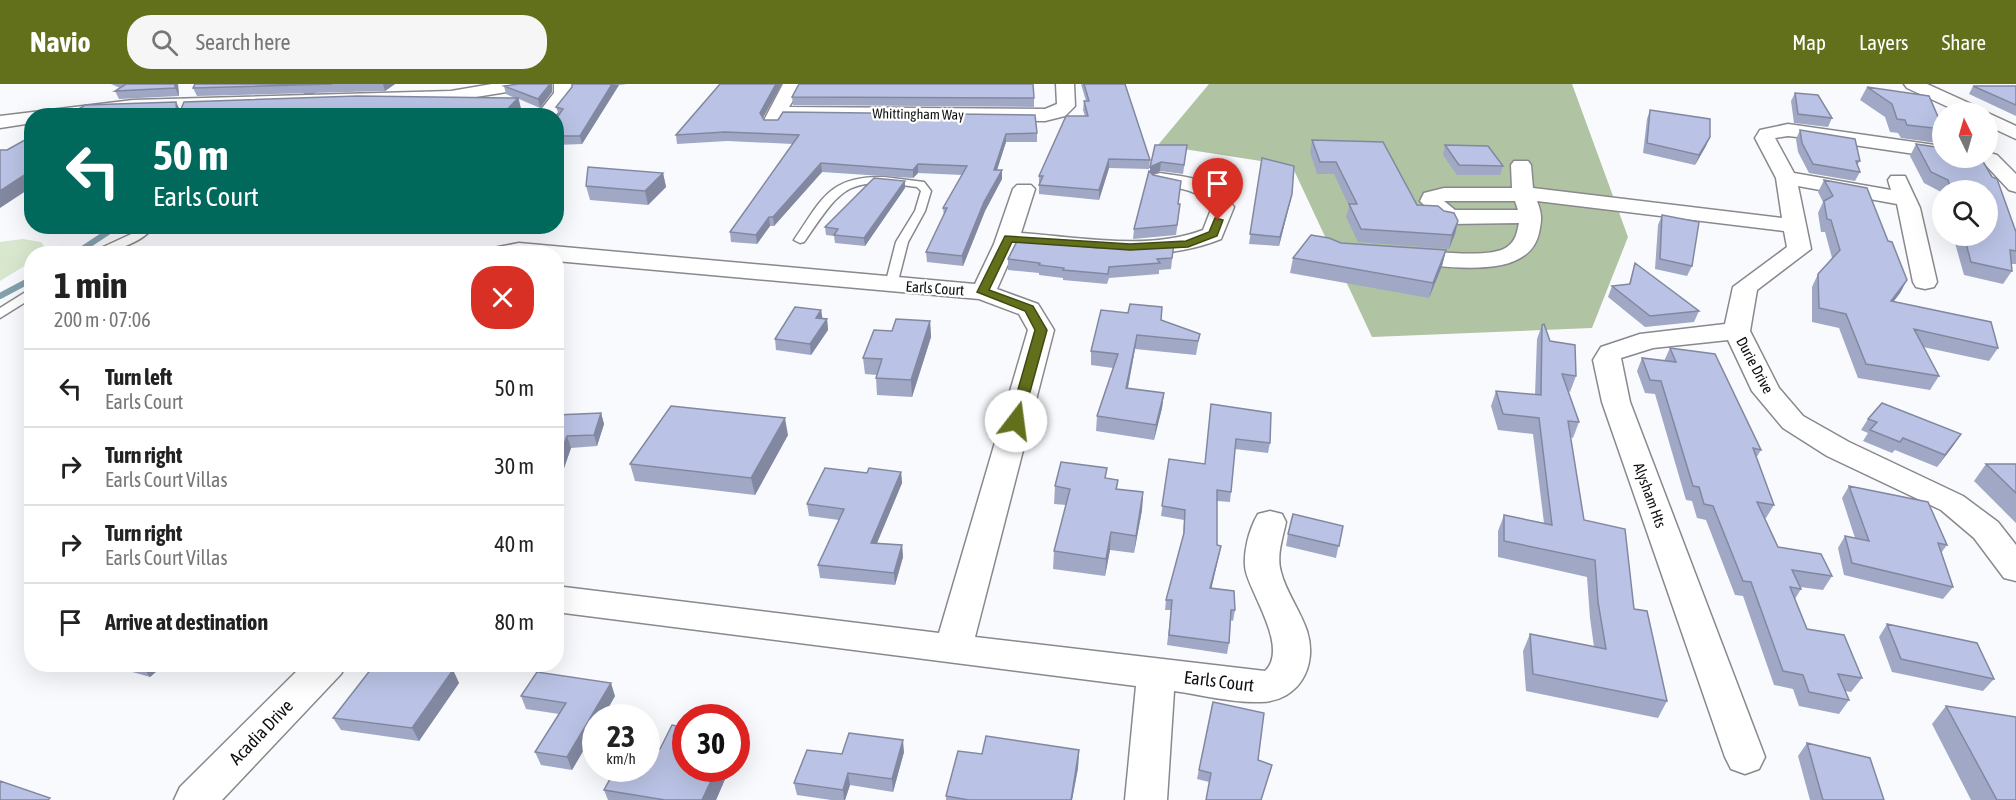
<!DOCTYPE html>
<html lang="en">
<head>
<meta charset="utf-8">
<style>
	body { margin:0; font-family:"Asap Condensed",sans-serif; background:#f6f6f6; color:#222; height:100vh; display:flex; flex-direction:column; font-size:22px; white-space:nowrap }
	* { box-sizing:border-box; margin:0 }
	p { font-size:20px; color:#767676 }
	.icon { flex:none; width:33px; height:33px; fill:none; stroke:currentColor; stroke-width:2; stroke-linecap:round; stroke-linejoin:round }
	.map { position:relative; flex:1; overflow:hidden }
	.panel { position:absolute; left:24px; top:162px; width:540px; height:426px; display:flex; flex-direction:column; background:#fff; border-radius:24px; box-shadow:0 6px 24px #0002 }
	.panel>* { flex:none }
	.banner { position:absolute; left:24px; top:24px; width:540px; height:126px; border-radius:24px; box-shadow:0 6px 24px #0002; background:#00695c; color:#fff; overflow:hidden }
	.needle { width:39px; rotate:355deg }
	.fabs { position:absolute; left:1932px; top:18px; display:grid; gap:12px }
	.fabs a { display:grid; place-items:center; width:66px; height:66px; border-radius:50%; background:#fff; box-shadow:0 6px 24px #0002; font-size:30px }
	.speed { position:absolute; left:582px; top:620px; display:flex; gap:12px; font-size:30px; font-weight:700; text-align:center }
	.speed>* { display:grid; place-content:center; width:78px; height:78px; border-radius:50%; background:#fff; box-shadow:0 6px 24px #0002; line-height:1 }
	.speed small { font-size:15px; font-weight:400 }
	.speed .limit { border:9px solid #d22; background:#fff; color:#111 }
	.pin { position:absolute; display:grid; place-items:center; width:51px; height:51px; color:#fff; margin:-62px -26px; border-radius:50% 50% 50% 0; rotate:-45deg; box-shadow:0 0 6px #0007 }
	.pin .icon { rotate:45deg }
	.me { position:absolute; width:66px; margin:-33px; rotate:15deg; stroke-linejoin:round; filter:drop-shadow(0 0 4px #0008) }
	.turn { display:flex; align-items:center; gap:21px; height:126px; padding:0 30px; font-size:27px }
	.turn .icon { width:78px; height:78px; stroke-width:2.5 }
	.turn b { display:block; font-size:42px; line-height:51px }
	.round { display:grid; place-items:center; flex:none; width:63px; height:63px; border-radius:24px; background:#f6f6f6 }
	.summary { display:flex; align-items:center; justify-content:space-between; height:102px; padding:0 30px }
	h1 { font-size:36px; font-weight:700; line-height:45px }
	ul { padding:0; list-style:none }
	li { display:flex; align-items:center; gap:18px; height:78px; padding:0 30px; border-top:2px solid #e0e0e0 }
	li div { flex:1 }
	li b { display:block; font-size:22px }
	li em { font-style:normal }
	header { display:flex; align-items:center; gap:36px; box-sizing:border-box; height:84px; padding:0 30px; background:#62701c; color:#fff }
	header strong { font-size:28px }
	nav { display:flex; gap:33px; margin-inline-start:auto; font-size:21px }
	.search { width:420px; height:54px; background:#f6f6f6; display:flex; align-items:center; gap:15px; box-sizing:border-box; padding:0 21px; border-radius:24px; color:#767676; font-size:22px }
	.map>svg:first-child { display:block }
	.green { fill:#d8e7ce }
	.forest { fill:#b0c3a2 }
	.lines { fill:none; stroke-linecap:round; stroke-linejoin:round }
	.stream-far1 { stroke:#84a1ae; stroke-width:5 }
	.stream { stroke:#84a1ae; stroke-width:6 }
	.service-casing { stroke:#88898d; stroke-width:3 }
	.minor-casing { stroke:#88898d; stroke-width:3 }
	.service { fill:#fff; fill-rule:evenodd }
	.minor { fill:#fff; fill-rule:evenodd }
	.wall { fill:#a0a8c5 }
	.shaded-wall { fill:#8288a0 }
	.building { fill:#bac3e5; stroke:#8288a0; stroke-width:1.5 }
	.route { fill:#62701c; stroke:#404912; stroke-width:1.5 }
	.labels { text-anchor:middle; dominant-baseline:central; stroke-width:4.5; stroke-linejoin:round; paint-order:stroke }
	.far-street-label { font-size:14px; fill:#0e0f10; stroke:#fff }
	.street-label { font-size:15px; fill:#0e0f10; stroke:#fff }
	.near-street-label { font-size:18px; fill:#0e0f10; stroke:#fff }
</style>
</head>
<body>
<header>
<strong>Navio</strong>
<div class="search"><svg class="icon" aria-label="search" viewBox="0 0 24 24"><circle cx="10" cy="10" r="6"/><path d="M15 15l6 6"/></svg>Search here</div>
<nav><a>Map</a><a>Layers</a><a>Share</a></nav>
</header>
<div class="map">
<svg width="2016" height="716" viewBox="0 0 2016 716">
	<rect width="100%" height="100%" fill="#f9fafe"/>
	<path class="green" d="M23 155 41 158 46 165 43 169 32 170 31 178 0 197V158Z"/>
	<path class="forest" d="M1209 0H1572L1628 153 1592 244 1372 253 1292 82 1158 61Z"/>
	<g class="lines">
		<path class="stream-far1" d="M301 14 326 0
			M272 32 284 24"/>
		<path class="stream" d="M75 170 117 142
			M0 212 32 195"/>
		<g class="service-casing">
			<path id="service" d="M884 93 924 98 931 107 925 127 908 158 897 201 891 205 885 201 896 158 915 127 921 107 917 103C846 92 842 103 804 158L800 159 794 156C822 115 829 92 884 93Z
				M142 142H153C145 159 106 170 88 170L140 146Z
				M32 204V214L0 234V224Z"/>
		</g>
		<g class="minor-casing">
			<path id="minor" d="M492 0H534L525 5 451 17 32 32V39L0 44V32L133 16 451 7Z
				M554 0H573L572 10 555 32H536L554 9Z
				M783 0H803L789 23 1045 25 1057 20 1056 0H1074L1075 22 1065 32 1045 37 783 34 779 42H765L763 38Z
				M1904 0H1927L1980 24 1982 28H1959L1907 4Z
				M1988 29 2016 42V55L1988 42Z
				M1788 40 1942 62V74L1806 54 1788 52 1775 54 1794 89 1891 106 1888 96 1891 92H1905L1920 124 1937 198 1934 203 1925 205 1916 203 1913 198 1897 120 1798 102 1811 165 1757 206 1750 247 1779 304 1803 332 1849 358 1963 412 1998 438 2016 461V497L2004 494 1974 454 1941 426 1827 372 1783 344 1752 307 1728 256 1653 264 1621 274 1630 318 1765 673 1759 685 1745 690 1731 685 1725 673 1602 318 1593 276 1601 263 1640 250 1725 240 1733 203 1787 163 1784 147 1537 117C1542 130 1542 135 1539 149 1528 199 1442 181 1404 179L1396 177 1392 172 1396 167 1404 165C1427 166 1489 176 1507 163 1516 157 1517 148 1519 139L1449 140 1441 138 1420 117 1424 109 1444 104H1512L1511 81 1514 77H1528L1531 81 1533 104 1782 134 1776 94 1755 54 1760 46ZM1444 117H1515L1518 126H1455Z
				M1990 69 1997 71 2016 90V108L2009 106 1980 75 1988 74Z
				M1160 89C1192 94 1214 94 1234 123L1221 155C1157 181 1084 167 1016 162L997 205 1038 220 1054 246 975 553 1265 587C1289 565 1252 512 1246 488 1242 471 1249 445 1258 430L1270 427 1282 430 1286 438C1283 453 1276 472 1281 488 1286 508 1300 526 1307 547 1318 582 1299 617 1261 618 1233 619 1202 611 1174 607L1167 716H1125L1136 602 556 528V502L939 549 1028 246 1019 230 979 215 556 177V170H485L488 165 519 159 975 200 994 160 1013 105 1017 101H1031L1035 105 1021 149C1078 153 1149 167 1203 146L1212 123C1198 103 1174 105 1153 99L1150 95 1153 91Z
				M304 580H347L341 590 222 716H174L180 703Z"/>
		</g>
		<use href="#service" class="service"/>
		<use href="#minor" class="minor"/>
	</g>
	<path class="wall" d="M111 0H178L179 12 119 15 115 7 120 4Z
		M195 0H395L385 7 197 12 193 4Z
		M518 0H552V8L540 24 519 15 521 25 67 32 176 18 180 26 515 14 506 10 504 2Z
		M572 0H627L619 1 582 60 556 61V35L559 31 556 23 572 3Z
		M720 0H782L763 34 764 36 1037 49V58H1006L997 86 1002 95 985 127 963 182 927 178 926 168 944 132 943 124 962 91 918 89 913 94 822 88 774 142H770L757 160 731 158 730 148 793 60 727 57 677 60 676 51Z
		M1081 0H1125L1150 76 1149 85 1109 84 1099 116 1039 110V92L1085 32 1083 26 1084 17H1086Z
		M1973 2H2016V32L1969 10Z
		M1867 3 1942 42V49L1937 59 1901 54 1898 49 1890 48 1885 33 1860 16Z
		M1795 9 1832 34 1828 43 1794 39 1791 17Z
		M792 13 1034 14V23L793 21Z
		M1650 26 1706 62 1695 81 1643 69 1647 35Z
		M1800 46 1860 77 1857 81 1860 88 1855 97 1809 89 1798 68 1796 55Z
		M1312 56 1417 121 1444 127 1458 137 1455 150 1449 165 1358 158 1346 133 1349 122 1334 90H1317L1310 68Z
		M1916 60 1942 64V74H1981L1992 93 1997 95 2016 148V180H2011L2012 187 2003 200 1964 191 1953 152H1988V106H1942V113L1941 108 1924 99 1910 72Z
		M1155 61 1186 70 1183 90 1160 87 1152 90 1153 91 1181 97 1178 120 1179 130 1176 151 1133 155 1134 145 1150 88Z
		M1445 61 1503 82 1500 91H1457L1443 71Z
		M1262 74 1292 110 1279 162 1249 160Z
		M663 89 666 103 648 121 590 116 586 102Z
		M1824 96 1888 157 1907 196 1900 209 1894 217 1998 264 1989 277 1923 263 1939 292 1930 306 1858 294 1839 244 1812 238V203L1818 190 1832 174 1825 148H1821L1818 129 1823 118 1818 108Z
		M905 104 865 162 835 159 834 152 826 151 825 143Z
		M1662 131 1692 182 1687 192 1655 185 1658 141Z
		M1174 159 1171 185 1159 186V190L1109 194 1107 200 1063 196V194L1039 191V189L1008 186V175L1069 161 1099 164Z
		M1341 159 1446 166 1442 182 1429 214 1290 189 1293 174Z
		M1635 179 1699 227 1694 238 1645 243 1608 213 1612 202 1629 200Z
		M821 226 822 235H827L828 246 811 271 776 266 775 255Z
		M1128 229 1161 237 1200 250 1196 271 1135 265 1128 304 1164 309 1162 324 1154 356 1096 347 1097 332 1113 284 1091 281V267Z
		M930 237 931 253 912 313 877 311 876 294 877 291 865 290 863 274 892 247Z
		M1542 241 1550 257 1576 292 1570 308 1568 307 1579 338 1573 354 1570 353 1584 436 1634 525 1667 617 1658 634 1526 607 1523 567 1530 550 1594 563 1590 534 1587 493 1498 473V447L1504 431 1544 439 1533 350 1498 346 1491 322 1496 307 1535 311 1537 255Z
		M1670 264 1761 366 1756 374 1774 421 1766 434H1765L1778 463 1832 492 1823 506 1800 503 1801 505 1795 515 1807 545 1862 594 1851 608 1845 607 1849 616 1839 630 1799 622 1793 605 1774 601 1743 512 1735 511 1706 436 1697 434 1692 417 1686 416 1655 310 1645 309 1637 287 1642 274 1664 277Z
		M1211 320 1270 359 1268 369 1235 365 1230 418 1217 417V461L1221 462 1211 504 1235 526 1233 537 1230 536 1229 559 1227 570 1167 561 1171 526H1165L1166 516 1183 452 1184 436 1161 432 1169 375 1205 380Z
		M601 329 604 340 597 362 571 364 563 387H556V331Z
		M1868 335 1953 362 1937 383 1895 366 1892 369 1863 357 1868 349 1861 346Z
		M788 351 755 411 635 397 630 380Z
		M1986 380H2016V439L1974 397Z
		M901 388 902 399 877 459 902 461 903 473 895 501 820 494 818 481 839 436 809 432 807 420 867 389Z
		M1106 394 1118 396 1117 405 1143 408 1142 426 1134 469 1110 466 1105 492 1053 485 1054 467 1066 421 1054 420 1055 402Z
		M1849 402 1947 461 1941 469 1953 503 1943 515 1844 491 1838 464 1845 452 1855 454 1842 414Z
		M1343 442 1336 474 1286 462 1288 450Z
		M1887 540 1994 595 1983 607 1892 588 1879 553Z
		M116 580H165L150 593 118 584Z
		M453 586 459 599 419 657 341 646 333 634Z
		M521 612H615L603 633H596V645L572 686 541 681 535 668 559 630 526 625Z
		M1213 618 1258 676 1272 681 1270 689 1209 698 1197 695Z
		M1946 622 2016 716H1971L1932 640Z
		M1807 659 1884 716H1810L1798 672Z
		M1079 666 1078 684 1072 716H946V712L982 670Z
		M904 668 893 708 850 701 845 716H831L797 711 794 699 842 670Z
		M686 684H729V686L716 716H608L604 706Z"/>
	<path class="shaded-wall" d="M175 0H178L179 12 175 4Z
		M383 0H395L385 7Z
		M550 0H552V8L540 24 538 15Z
		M612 0 619 1 582 60 580 52Z
		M776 0H782L761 37 760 29Z
		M518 14 521 25 515 32H501Z
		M176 18 181 29 177 32Z
		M1006 50V58L994 95V86Z
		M1710 53 1706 62 1695 81 1699 71Z
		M1109 75V84L1099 116V106Z
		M1161 78 1160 87 1150 92V83Z
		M821 79 822 88 774 142 773 133Z
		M918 80V89L913 94V86Z
		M1002 86V95L985 127 963 182 962 172 984 118Z
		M29 88 32 92V103L0 124V107Z
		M663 89 666 103 648 121 645 107Z
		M905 97V104L865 162 864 154Z
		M1292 110 1290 119 1279 162 1280 153Z
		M769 133 770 142 757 160 756 151Z
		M1458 137 1455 150 1449 165 1452 151Z
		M1446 166 1442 182 1429 214 1433 199Z
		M1907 196 1900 209 1884 230 1891 217Z
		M821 226 823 237 816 234Z
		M827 235 828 246 811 271 810 260Z
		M930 237 931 253 912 313 911 296Z
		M1137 251 1135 265 1125 318 1126 304Z
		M559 309 561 315 556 320V312Z
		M1164 309 1162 324 1154 356 1156 341Z
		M601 329 604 340 597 362 594 351Z
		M785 334 788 351 755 411 751 394Z
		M1961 350 1953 362 1937 383 1945 371Z
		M567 352 571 364 563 387 559 375Z
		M901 388 902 399 872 471 871 459Z
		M1143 408 1142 426 1134 469 1136 452Z
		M1111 448 1110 466 1105 492 1106 475Z
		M902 461 903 473 895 501 894 489Z
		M1221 462 1219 472 1209 515 1210 504Z
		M141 580H165L150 593Z
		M453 586 459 599 419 657 412 644Z
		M611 599 615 612 603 633H596V645L572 686 567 673Z
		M903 656 904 668 893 708 892 695Z
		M1079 666 1078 684 1072 716H1071Z
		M717 684H729V686L716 716H702Z
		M848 689 850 701 845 716H844L843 706Z"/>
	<path class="building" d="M126 0H175V4L115 7Z
		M195 0H332L193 4Z
		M518 0H550L538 15 504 2Z
		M572 0H612L580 52H556V35L563 25 556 23 572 3Z
		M720 0H776L760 29 764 36H778L783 28 1035 31 1037 49 1006 50 994 86H1002L984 118 962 172 926 168 947 124H943L967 82 918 80 913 86 821 79 773 133H769L756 151 730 148 799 51 725 48 676 51Z
		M799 0H1033L1034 14 792 13Z
		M1084 0H1125L1150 76 1109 75 1099 106 1039 101 1043 92H1039L1066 32H1088L1084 17H1089Z
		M1973 2H2016V21Z
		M1867 3 1929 12 1942 42V45L1907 41 1905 36 1897 35 1892 20Z
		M1795 9 1818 11 1832 34 1798 30Z
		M357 12 518 14 501 32H178L184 18Z
		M176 18 177 32H67L85 21Z
		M1650 26 1710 35V53L1699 71 1647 59Z
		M1800 46 1855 55 1860 77H1856L1860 88 1813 80 1802 59Z
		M32 52V88H29L0 107V66H7Z
		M1312 56 1383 58 1417 121 1438 122 1444 127 1454 129 1458 137 1452 151 1361 145 1349 120H1357L1336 78H1320Z
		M1916 60 1942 64V74H1981L1992 93 1997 95 2016 148V167L2010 166 2012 187 1971 178 1964 152H1988V106H1951L1948 96 1931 88Z
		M1155 61H1187L1184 81 1161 78 1150 83Z
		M1445 61 1488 62 1503 82 1459 81Z
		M1262 74 1294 82 1292 110 1280 153 1250 150Z
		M588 83 663 89 645 107 586 102Z
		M1149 87 1153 91 1181 97 1178 120H1180L1177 141 1134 145Z
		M874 94 905 97 864 154 834 151 838 145 825 143Z
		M1824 96 1867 104 1888 157 1892 158 1907 196 1891 217 1991 238 1998 264 1914 245 1939 292 1866 280 1846 230 1819 224 1818 190 1840 166 1831 136 1827 135 1824 117 1833 112Z
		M1662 131 1699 138 1692 182 1660 175Z
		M1311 151 1329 154 1341 159 1446 166 1433 199 1293 174Z
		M1018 155 1069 159 1068 161 1099 164 1174 159 1172 174 1157 175 1160 179 1109 183 1108 190 1063 186 1064 184 1039 181 1040 179 1008 175Z
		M1635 179 1699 227 1650 232 1612 202 1630 200Z
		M1130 220 1162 223 1161 236 1200 250 1198 257 1137 251 1126 304 1164 309 1156 341 1097 332 1118 270 1091 267 1101 226 1128 229Z
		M795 223 821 226 816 234 827 235 810 260 775 255Z
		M896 235 930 237 911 296 876 294 882 275 863 274 874 246 892 247Z
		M1544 240 1550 257 1575 261 1576 292 1562 290 1579 338 1568 337 1584 436 1625 445 1634 525 1647 527 1667 617 1533 590 1530 550 1606 565 1598 518 1595 476 1504 457V431L1552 441 1539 334 1503 330 1496 307 1541 311 1542 241Z
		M1670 264 1715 270 1761 366 1753 364 1774 421 1757 418 1778 463 1821 470 1832 492 1792 486 1801 505 1790 503 1807 545 1844 551 1862 594 1838 590 1849 616 1809 608 1803 591 1783 587 1751 498 1743 497 1713 422 1704 420 1699 403 1693 402 1661 297 1650 296 1642 274 1676 278Z
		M1882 319 1961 350 1945 371 1903 354 1900 358 1870 346 1877 338 1868 335Z
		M1211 320 1271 329 1270 359 1236 355 1231 408 1217 406V461L1221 462 1210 504 1234 507 1235 526H1231L1229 559 1169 551 1172 516H1166L1184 449 1185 426 1162 422 1169 375 1205 380Z
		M671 322 785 334 751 394 630 380Z
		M601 329 594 351 567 352 559 375H556V331Z
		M1061 378 1107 384 1105 394 1118 396 1116 405 1143 408 1136 452 1111 448 1106 475 1054 467 1070 405 1055 402Z
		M1986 380H2016V409Z
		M825 384 867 389 869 384 901 388 871 459 902 461 894 489 818 481 844 425 807 420Z
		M1849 402 1928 418 1947 461 1938 459 1953 503 1852 479 1845 452 1869 457Z
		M1293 430 1343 442 1339 462 1288 450Z
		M1887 540 1977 559 1994 595 1901 575Z
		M375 580H407L453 586 412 644 333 634Z
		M537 588 611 599 567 673 535 668 566 619 521 612Z
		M1213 618 1264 629 1258 676 1272 681 1261 716H1206L1211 689 1199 686Z
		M1946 622 2016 633V716H1997Z
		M672 641 686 644V684H717L702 716H665L604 706 616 684H646V663L660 665Z
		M849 649 903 656 892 695 848 689 843 706 794 699 807 666 842 670Z
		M986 652 1079 666 1071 716H969L946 712 958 667 982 670Z
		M1807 659 1870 674 1884 716H1823Z
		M0 697 50 714 48 716H0Z"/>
	<path class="route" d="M1215 134 1223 136 1217 152 1188 163 1130 166 1012 158 989 206 1033 222 1047 246 1022 337 1021 340H1011L1009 337 1035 246 1025 227 977 208 1005 152 1130 160 1186 157 1209 148Z"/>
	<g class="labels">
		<g class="far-street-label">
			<text transform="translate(918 30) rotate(1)">Whittingham Way</text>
		</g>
		<g class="street-label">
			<text transform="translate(935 204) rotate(4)">Earls Court</text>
			<text transform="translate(1755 281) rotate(62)">Durie Drive</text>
			<text transform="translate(1650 411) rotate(70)">Alysham Hts</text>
		</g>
		<g class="near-street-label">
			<text transform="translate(1219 597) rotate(7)">Earls Court</text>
			<text transform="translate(261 648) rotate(-46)">Acadia Drive</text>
		</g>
	</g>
</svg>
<div class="fabs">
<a><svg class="needle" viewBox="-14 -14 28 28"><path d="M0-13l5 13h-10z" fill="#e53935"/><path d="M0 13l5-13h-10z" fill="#767676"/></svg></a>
<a><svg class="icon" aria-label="search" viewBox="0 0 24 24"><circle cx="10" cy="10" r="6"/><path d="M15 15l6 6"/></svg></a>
</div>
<div class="speed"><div>23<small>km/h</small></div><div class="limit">30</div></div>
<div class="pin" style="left:1218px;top:136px;background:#d93025"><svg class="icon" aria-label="arrive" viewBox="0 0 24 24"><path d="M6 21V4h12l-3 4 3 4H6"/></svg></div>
<svg class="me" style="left:1016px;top:337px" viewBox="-20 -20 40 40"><circle r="19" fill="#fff"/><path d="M0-13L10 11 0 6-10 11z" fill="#62701c"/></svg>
<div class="banner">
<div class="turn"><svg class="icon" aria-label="left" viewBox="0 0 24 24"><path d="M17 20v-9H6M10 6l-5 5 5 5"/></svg><div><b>50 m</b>Earls Court</div></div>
</div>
<section class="panel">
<div class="summary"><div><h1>1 min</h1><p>200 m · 07:06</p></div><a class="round" style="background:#d93025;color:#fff"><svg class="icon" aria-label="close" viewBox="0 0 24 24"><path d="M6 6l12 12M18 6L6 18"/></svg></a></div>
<ul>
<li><svg class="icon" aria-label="left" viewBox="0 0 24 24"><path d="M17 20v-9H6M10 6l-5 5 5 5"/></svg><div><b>Turn left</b><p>Earls Court</p></div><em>50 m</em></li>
<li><svg class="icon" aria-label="right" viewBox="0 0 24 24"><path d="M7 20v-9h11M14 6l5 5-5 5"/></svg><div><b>Turn right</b><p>Earls Court Villas</p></div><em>30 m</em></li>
<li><svg class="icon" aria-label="right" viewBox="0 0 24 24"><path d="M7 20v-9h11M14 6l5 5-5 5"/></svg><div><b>Turn right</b><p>Earls Court Villas</p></div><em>40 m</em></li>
<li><svg class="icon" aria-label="arrive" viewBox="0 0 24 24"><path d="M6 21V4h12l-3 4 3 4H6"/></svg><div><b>Arrive at destination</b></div><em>80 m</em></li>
</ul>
</section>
</div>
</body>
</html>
